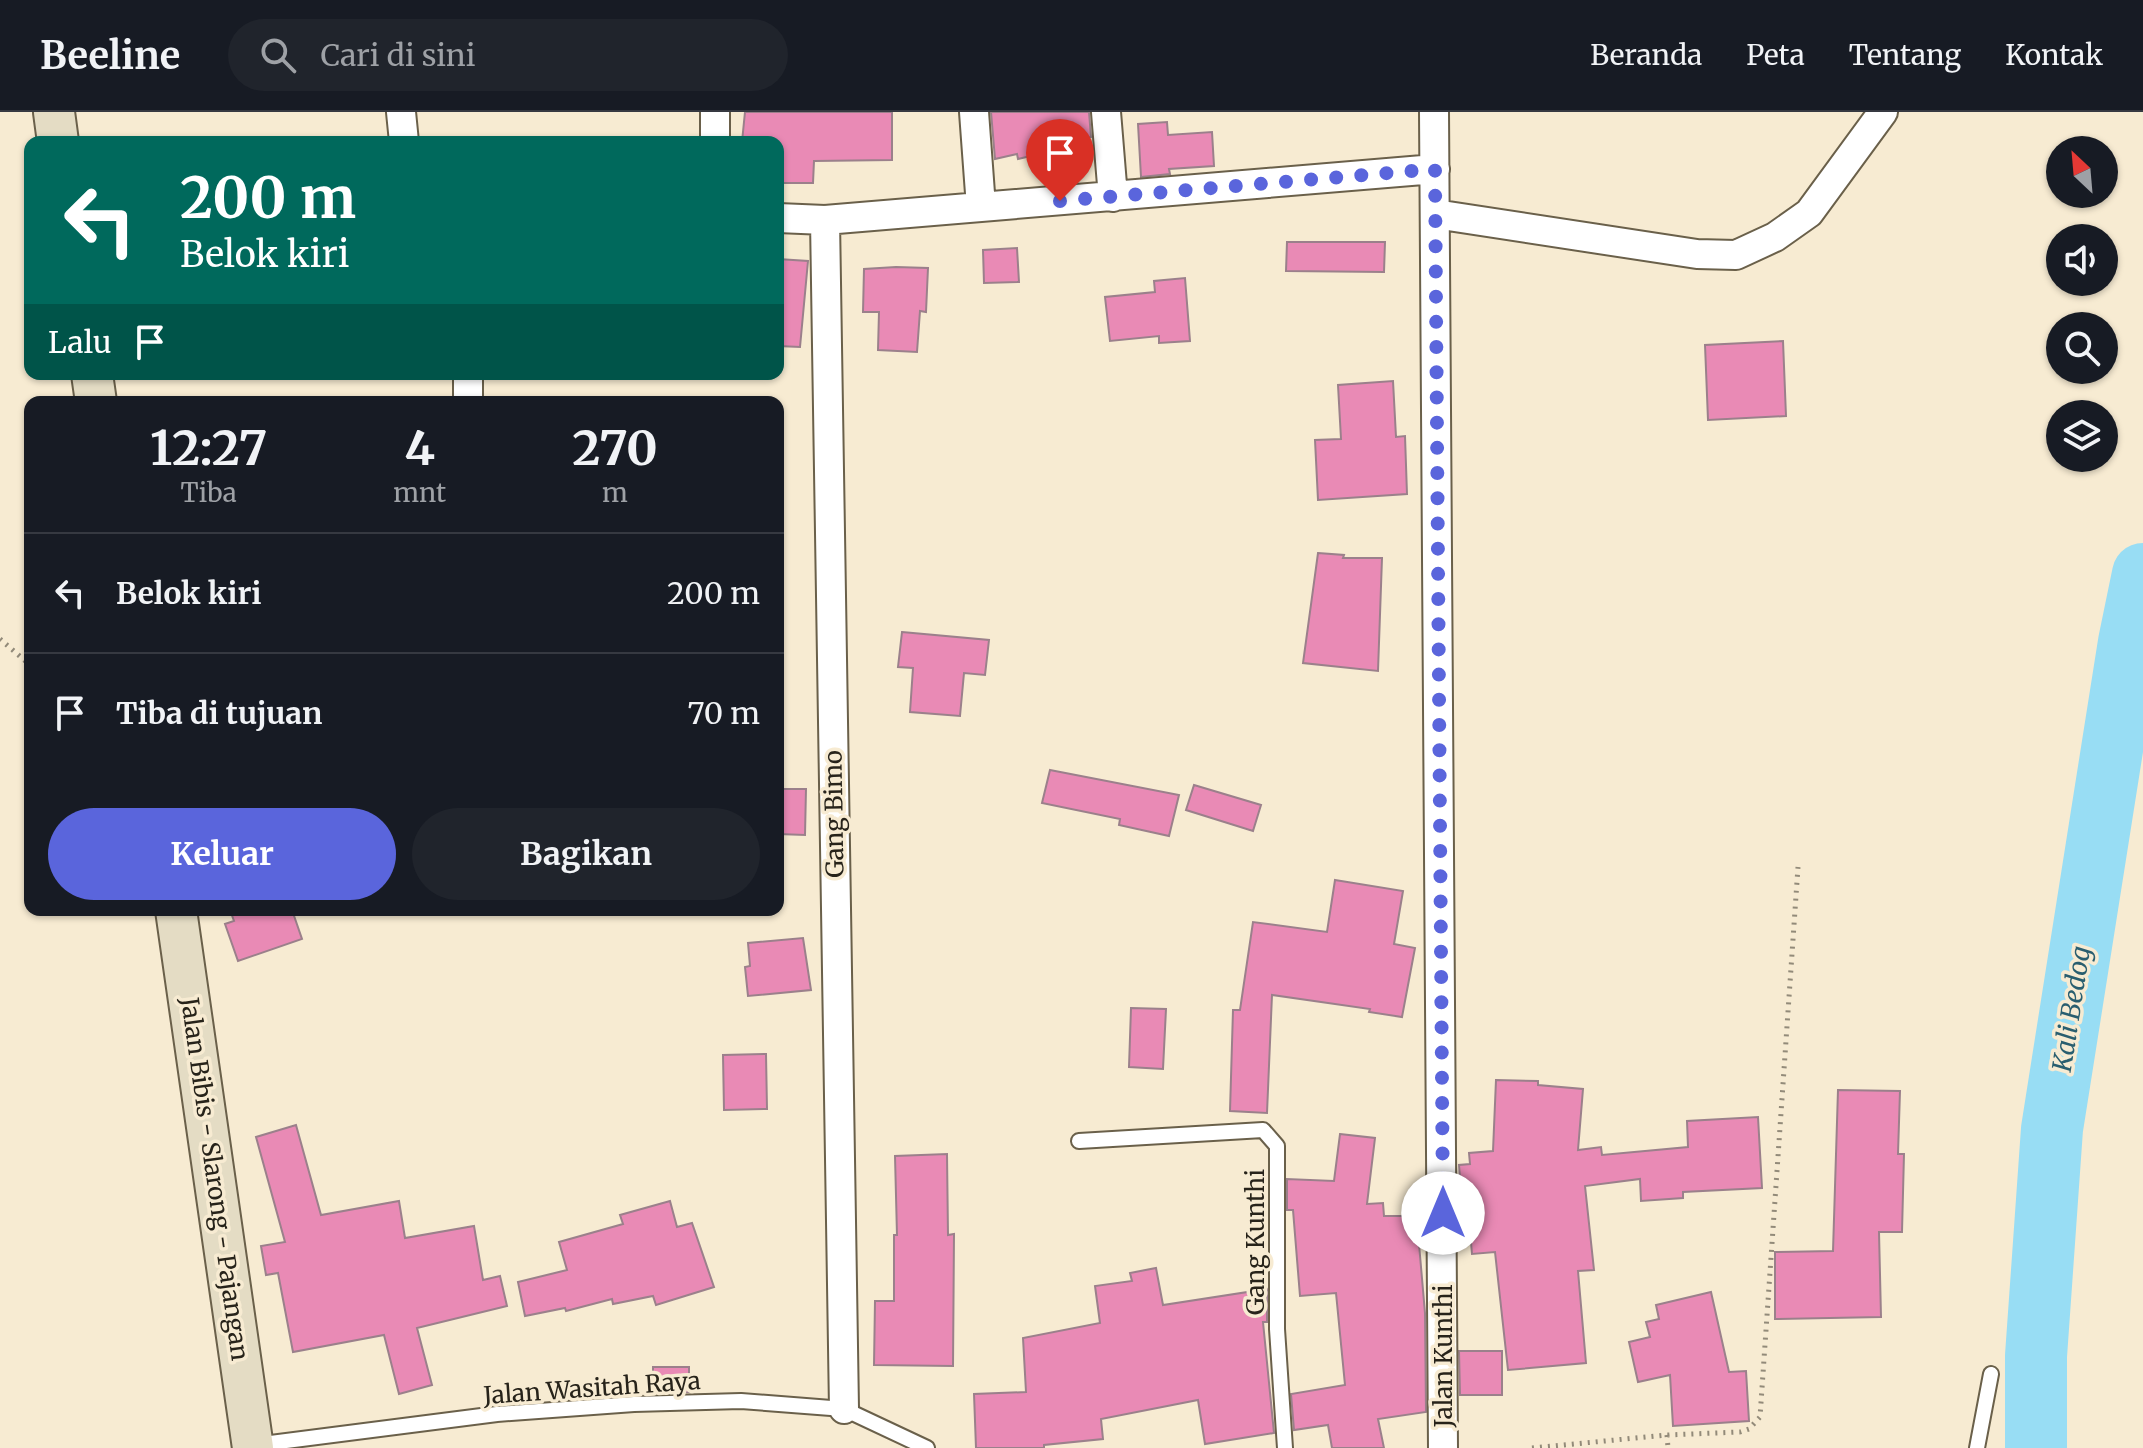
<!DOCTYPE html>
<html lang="id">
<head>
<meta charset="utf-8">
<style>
	body { margin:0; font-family:Merriweather,serif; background:#20242c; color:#f1f3f6; height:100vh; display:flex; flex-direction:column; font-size:30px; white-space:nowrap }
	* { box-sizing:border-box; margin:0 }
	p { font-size:26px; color:#9ea1a6 }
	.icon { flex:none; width:44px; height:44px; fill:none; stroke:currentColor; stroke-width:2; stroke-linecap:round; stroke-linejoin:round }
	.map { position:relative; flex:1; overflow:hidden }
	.panel { position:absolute; left:24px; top:284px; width:760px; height:520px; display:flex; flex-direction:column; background:#171b24; border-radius:16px; box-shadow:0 2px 6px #0004 }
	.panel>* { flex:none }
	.top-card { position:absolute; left:24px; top:24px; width:760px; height:244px; border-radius:16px; box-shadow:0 2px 6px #0004; background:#00695c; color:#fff; overflow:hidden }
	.needle { width:52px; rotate:334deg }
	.controls { position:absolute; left:2046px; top:24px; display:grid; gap:16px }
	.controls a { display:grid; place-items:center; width:72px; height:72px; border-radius:50%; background:#171b24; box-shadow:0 2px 6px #0004; font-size:40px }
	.pin { position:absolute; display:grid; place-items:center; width:68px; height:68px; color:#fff; margin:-82px -34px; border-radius:50% 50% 50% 0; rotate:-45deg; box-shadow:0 0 8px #0007 }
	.pin .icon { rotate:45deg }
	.me { position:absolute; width:88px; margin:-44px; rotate:0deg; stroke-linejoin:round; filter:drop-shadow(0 0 6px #0008) }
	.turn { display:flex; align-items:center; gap:28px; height:168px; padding:0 24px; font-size:36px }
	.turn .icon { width:104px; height:104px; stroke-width:2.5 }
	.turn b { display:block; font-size:56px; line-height:68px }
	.then { display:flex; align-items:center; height:76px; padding:0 24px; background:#0003; gap:16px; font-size:30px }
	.eta { display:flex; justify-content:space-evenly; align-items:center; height:136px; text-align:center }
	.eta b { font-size:48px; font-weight:700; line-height:56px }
	.cta { display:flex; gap:16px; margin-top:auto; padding:16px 24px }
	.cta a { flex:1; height:92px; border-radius:48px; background:#5a65dc; color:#fff; font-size:32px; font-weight:700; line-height:92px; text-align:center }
	.cta a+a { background:#20242c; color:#f1f3f6 }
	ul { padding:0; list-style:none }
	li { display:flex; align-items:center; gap:24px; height:120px; padding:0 24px; border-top:2px solid #363941 }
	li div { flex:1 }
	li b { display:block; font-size:30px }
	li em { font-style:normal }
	header { display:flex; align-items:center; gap:48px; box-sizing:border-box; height:112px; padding:0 40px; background:#171b24; border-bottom:2px solid #363941 }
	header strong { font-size:38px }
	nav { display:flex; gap:44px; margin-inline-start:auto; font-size:28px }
	.search { width:560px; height:72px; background:#20242c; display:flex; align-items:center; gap:20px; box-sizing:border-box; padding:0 28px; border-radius:44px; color:#9ea1a6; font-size:30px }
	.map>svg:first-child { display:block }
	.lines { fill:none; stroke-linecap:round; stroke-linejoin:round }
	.river { stroke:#98ddf4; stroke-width:62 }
	.building { fill:#e98ab5; stroke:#9b808b; stroke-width:2 }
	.service-casing { stroke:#6a604a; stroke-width:18 }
	.minor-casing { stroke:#6a604a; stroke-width:32 }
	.secondary-casing { stroke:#6a604a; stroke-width:44 }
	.path { stroke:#928a79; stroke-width:5; stroke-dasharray:2 6; stroke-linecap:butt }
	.service { stroke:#fff; stroke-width:14 }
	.minor { stroke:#fff; stroke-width:28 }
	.secondary { stroke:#e4dcc4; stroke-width:40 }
	.route { stroke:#5a65dc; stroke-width:14; stroke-dasharray:0 25.2 }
	.labels { text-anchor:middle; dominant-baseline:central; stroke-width:7; stroke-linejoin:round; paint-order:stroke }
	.street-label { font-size:24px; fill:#27231a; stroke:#f7ebd2 }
	.water-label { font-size:26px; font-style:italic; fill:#295e6f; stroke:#f7ebd2 }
</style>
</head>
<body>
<header>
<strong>Beeline</strong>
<div class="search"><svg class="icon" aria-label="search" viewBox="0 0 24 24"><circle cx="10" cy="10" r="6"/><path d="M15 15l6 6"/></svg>Cari di sini</div>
<nav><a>Beranda</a><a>Peta</a><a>Tentang</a><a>Kontak</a></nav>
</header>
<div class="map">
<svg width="2143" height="1336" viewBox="0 0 2143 1336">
	<rect width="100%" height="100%" fill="#f7ebd2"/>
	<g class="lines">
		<path class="river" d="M2036 1336V1244L2052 1017 2129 530 2143 462"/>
	</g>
	<path class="building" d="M745 0H892V48L814 49 813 71H778V30H742Z
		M991 0H1089L1091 25 1087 26V32L1040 45 1039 42 1018 47 1017 42 995 47Z
		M1167 10 1168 23 1212 20 1214 54 1169 57 1170 62 1141 65 1138 12Z
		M1287 130H1385L1384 160 1286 159Z
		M1017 136 1019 170 984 171 983 138Z
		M778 147 808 149 800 235 778 234Z
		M896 155 928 156 926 200 920 199 917 240 878 238 879 200H863L864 157Z
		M1185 166 1190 229 1159 231V224L1110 229 1105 185 1155 180 1154 169Z
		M1783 229 1786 304 1708 308 1705 233Z
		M1393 269 1396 325 1405 324 1407 382 1318 388 1315 328 1341 327 1338 273Z
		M1318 441 1344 443 1343 446H1382L1378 559 1303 551Z
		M902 520 989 528 985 563 964 561 960 604 910 600 913 556 898 555Z
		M1050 658 1179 683 1169 724 1119 713 1120 707 1042 691Z
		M1194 673 1261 693 1253 719 1186 698Z
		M778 677H806L805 723 778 722Z
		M1335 768 1403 779 1394 832 1415 836 1402 905 1369 900 1370 897 1272 883 1267 1001 1230 999 1233 898H1240L1253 810 1327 820Z
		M230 798H292L302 827 238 849 225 812 234 809Z
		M803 826 811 878 748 884 745 855 750 854 748 831Z
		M1131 896 1166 897 1163 957 1129 955Z
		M766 942 767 997 724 998 723 943Z
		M1496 968 1538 969V973L1583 977 1578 1038 1601 1035 1602 1043 1688 1035 1687 1009 1758 1005 1762 1076 1683 1080V1086L1641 1089 1640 1067 1585 1074 1594 1158 1578 1159 1586 1251 1508 1258 1495 1140 1472 1142 1471 1130 1459 1131 1458 1103H1463L1459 1053 1470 1052 1469 1041 1493 1039Z
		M1838 978 1900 979 1898 1042H1904L1902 1120H1879L1881 1205 1775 1207V1140L1833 1139Z
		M296 1013 321 1103 399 1089 405 1126 474 1114 483 1168 500 1164 507 1194 417 1216 432 1273 399 1282 384 1223 293 1240 278 1161 266 1163 261 1134 285 1130 256 1025Z
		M1340 1022 1375 1026 1367 1092 1383 1091 1384 1104H1424L1425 1132H1419L1425 1201 1426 1300 1378 1307 1384 1336H1332L1328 1313 1294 1318 1291 1282 1345 1273 1336 1181 1300 1184 1293 1098H1287V1067L1334 1069Z
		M947 1042 948 1123 954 1122 953 1254 874 1253 875 1189H894V1123H897L895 1044Z
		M670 1089 677 1115 692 1111 714 1175 656 1193 653 1184 613 1192 612 1187 566 1199 565 1196 525 1204 518 1170 567 1158 559 1130 623 1112 620 1103Z
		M1156 1156 1163 1193 1267 1177V1210H1263L1274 1321 1205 1332 1198 1288 1101 1307 1103 1327 1044 1333V1336H976L974 1282 1026 1280 1023 1226 1100 1211 1095 1174 1132 1169 1130 1161Z
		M1711 1180 1729 1260 1746 1259 1749 1309 1673 1314 1670 1263 1638 1270 1629 1230 1650 1225 1646 1210 1659 1207 1656 1193Z
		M1459 1239H1502V1283H1460Z
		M653 1255H689V1280L653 1281Z"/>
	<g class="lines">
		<g class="service-casing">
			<path id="service" d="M1079 1029 1263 1018 1277 1034V1217L1285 1336
				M255 1333 497 1302 634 1292 741 1289 844 1297 927 1336
				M1977 1336 1991 1262"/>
		</g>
		<g class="minor-casing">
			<path id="minor" d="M401 0 404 30
				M715 0V30
				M974 0 981 95
				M1106 0 1113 85
				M1434 0 1443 1336
				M1435 102 1697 142 1736 143 1775 125 1809 101 1883 0
				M778 106 825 108 1435 57
				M825 108 844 1297
				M468 262V290"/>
		</g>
		<g class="secondary-casing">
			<path id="secondary" d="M54 0 58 30
				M92 262 96 290
				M176 798 253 1336"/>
		</g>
		<path class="path" d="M0 527 30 553
			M1667 1323 1668 1336
			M1532 1336 1667 1323 1740 1320 1749 1317 1760 1305 1798 755"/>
		<use href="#service" class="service"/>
		<use href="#minor" class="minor"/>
		<use href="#secondary" class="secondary"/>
	</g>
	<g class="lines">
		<path class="route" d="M1060 89 1435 57 1443 1101"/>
	</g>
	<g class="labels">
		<g class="street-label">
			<text transform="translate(834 702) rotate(-91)">Gang Bimo</text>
			<text transform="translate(215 1067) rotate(82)">Jalan Bibis - Slarong - Pajangan</text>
			<text transform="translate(1255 1130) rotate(-90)">Gang Kunthi</text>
			<text transform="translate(1443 1244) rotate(-90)">Jalan Kunthi</text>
			<text transform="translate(592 1276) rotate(-4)">Jalan Wasitah Raya</text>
		</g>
		<g class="water-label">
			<text transform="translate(2071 897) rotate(-81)">Kali Bedog</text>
		</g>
	</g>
</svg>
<div class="controls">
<a><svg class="needle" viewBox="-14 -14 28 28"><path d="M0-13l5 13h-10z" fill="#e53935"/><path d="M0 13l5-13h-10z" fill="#9ea1a6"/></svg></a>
<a><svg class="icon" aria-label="sound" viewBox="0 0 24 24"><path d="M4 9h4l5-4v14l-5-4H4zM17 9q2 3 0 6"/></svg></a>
<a><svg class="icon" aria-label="search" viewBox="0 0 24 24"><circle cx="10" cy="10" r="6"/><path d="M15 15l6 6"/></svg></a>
<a><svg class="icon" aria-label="layers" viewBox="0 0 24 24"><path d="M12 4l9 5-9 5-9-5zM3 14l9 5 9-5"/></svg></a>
</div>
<div class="pin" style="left:1060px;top:89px;background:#d93025"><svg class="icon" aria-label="arrive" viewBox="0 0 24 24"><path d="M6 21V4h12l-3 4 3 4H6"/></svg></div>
<svg class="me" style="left:1443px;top:1101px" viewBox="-20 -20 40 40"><circle r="19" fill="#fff"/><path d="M0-13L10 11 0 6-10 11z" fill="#5a65dc"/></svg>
<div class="top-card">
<div class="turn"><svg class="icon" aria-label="left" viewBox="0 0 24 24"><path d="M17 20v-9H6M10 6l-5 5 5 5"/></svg><div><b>200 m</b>Belok kiri</div></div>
<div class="then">Lalu<svg class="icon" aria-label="arrive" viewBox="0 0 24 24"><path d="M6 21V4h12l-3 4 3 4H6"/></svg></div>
</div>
<section class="panel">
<div class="eta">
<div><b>12:27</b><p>Tiba</p></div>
<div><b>4</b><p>mnt</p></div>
<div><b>270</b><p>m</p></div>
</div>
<ul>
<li><svg class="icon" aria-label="left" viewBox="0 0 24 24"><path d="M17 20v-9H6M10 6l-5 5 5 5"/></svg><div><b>Belok kiri</b></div><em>200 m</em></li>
<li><svg class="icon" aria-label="arrive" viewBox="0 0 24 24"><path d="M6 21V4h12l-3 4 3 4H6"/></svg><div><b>Tiba di tujuan</b></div><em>70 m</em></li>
</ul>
<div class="cta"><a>Keluar</a><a>Bagikan</a></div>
</section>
</div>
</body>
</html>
